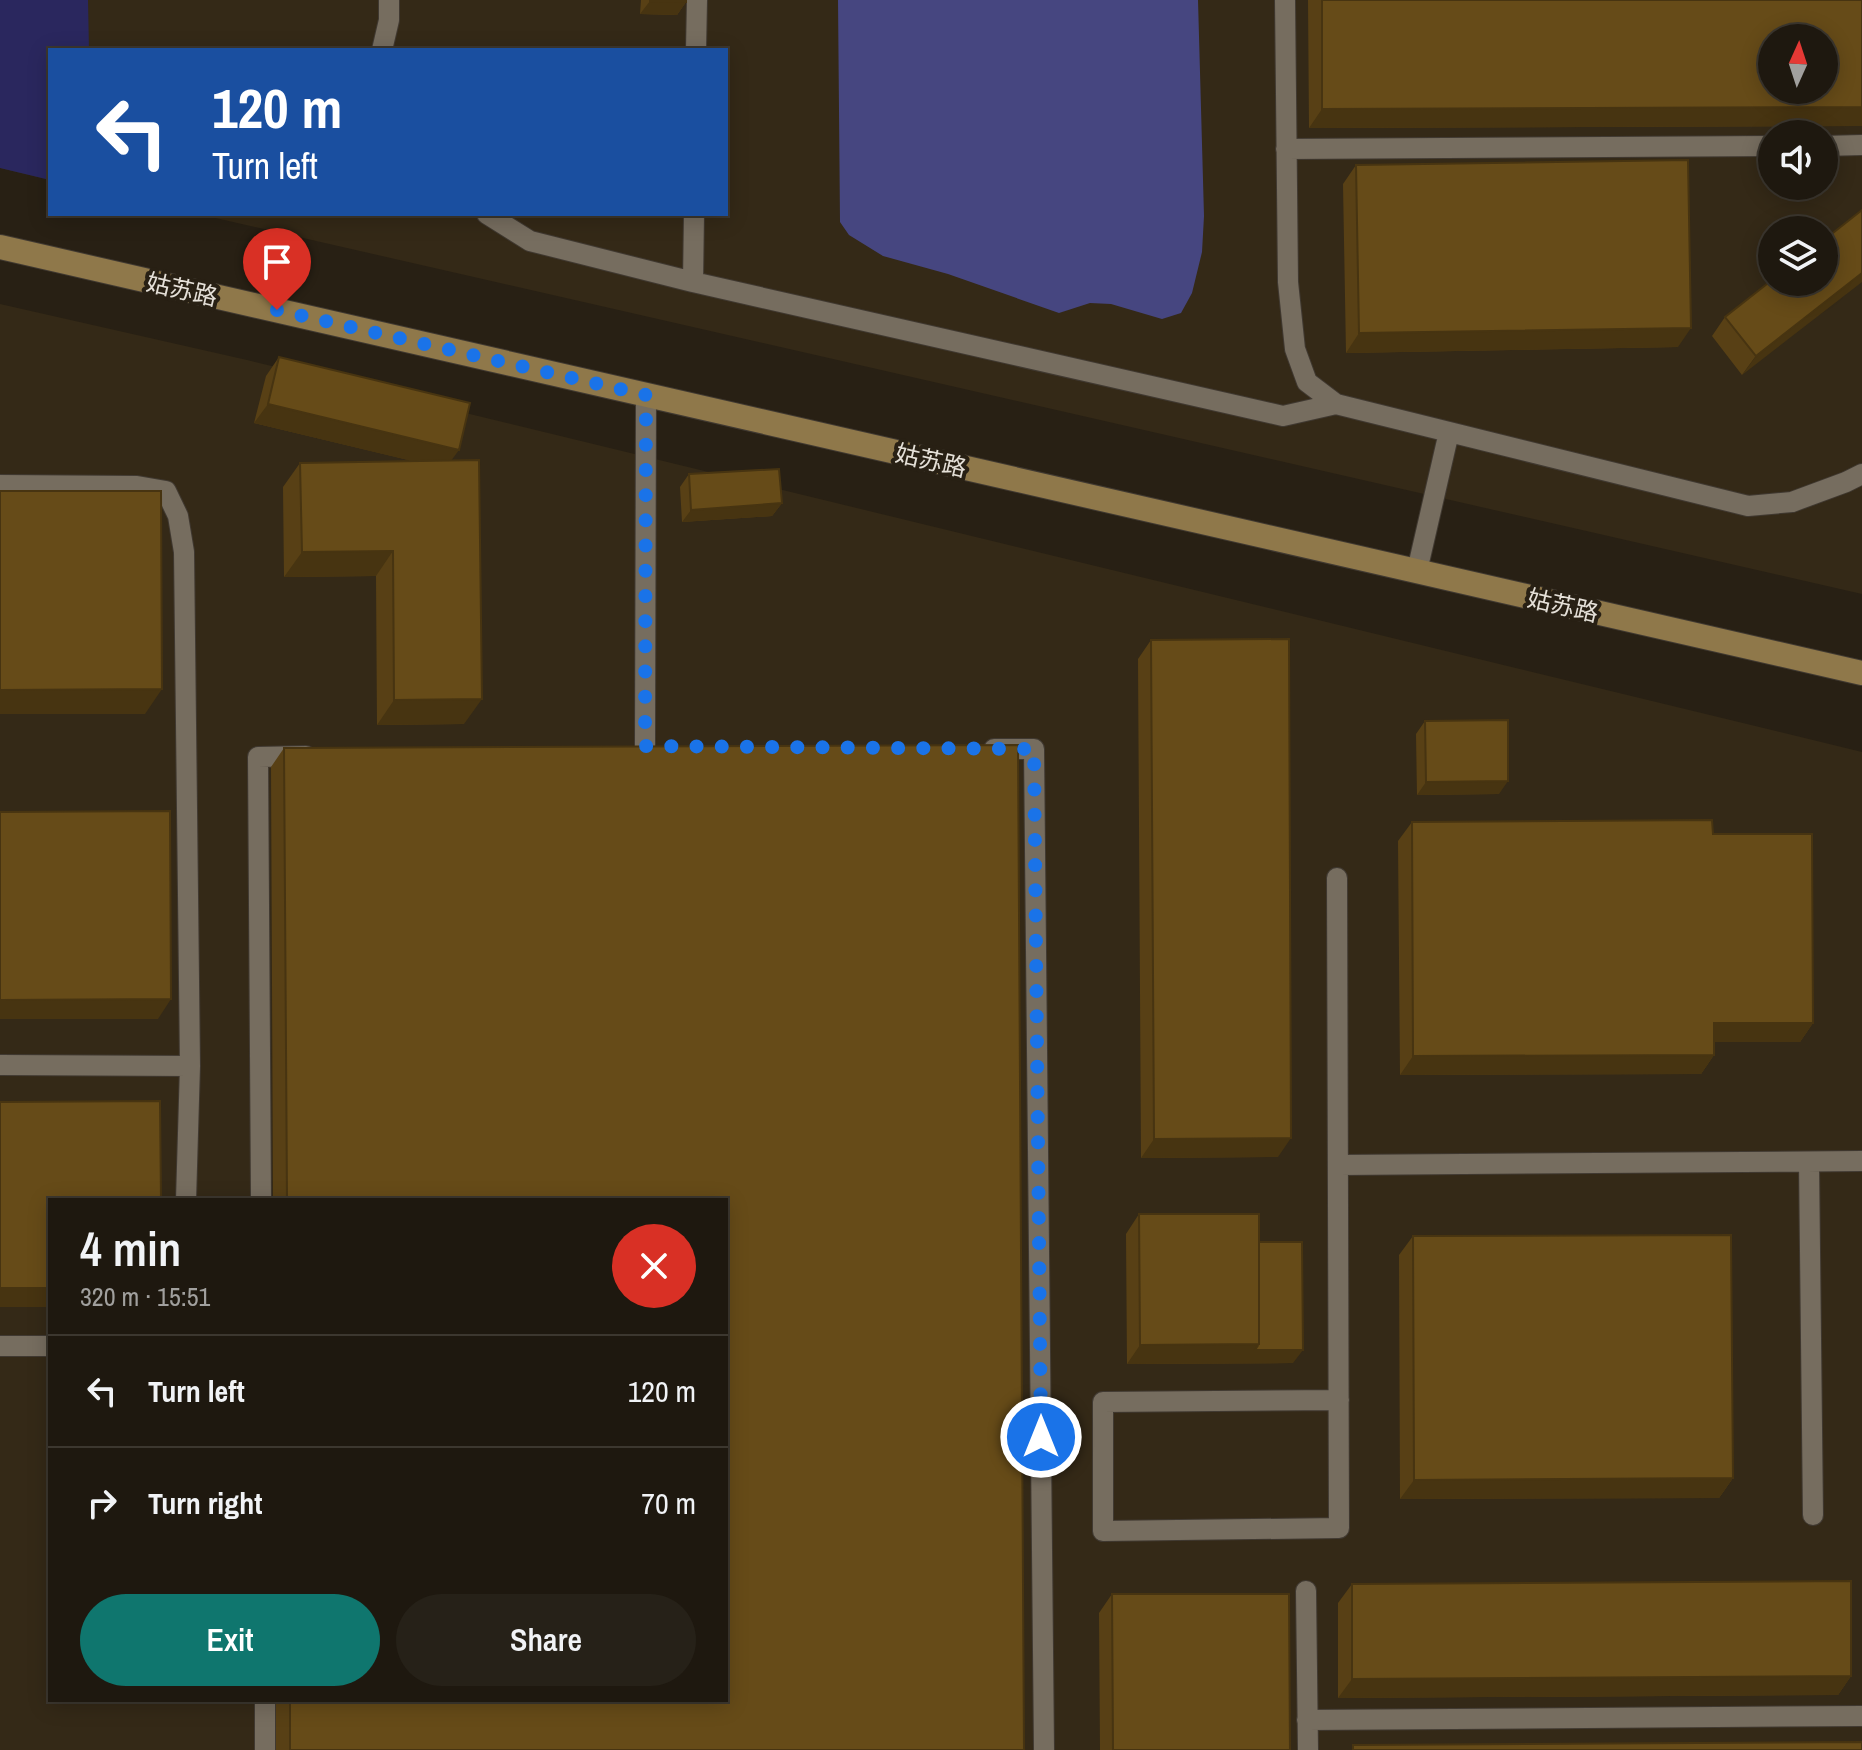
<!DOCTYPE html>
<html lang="en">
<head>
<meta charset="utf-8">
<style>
	body { margin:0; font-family:"Archivo Narrow","Noto Sans SC",sans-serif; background:#262118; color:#f1f3f6; height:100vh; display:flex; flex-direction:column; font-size:30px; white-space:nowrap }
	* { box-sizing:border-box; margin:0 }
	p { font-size:26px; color:#a1a09e }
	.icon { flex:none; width:44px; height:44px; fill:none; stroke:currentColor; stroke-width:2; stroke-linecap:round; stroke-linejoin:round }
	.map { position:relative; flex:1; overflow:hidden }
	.panel { position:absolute; left:48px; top:1198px; width:680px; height:504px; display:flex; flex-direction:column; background:#1e180f; border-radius:0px; box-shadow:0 4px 20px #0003,0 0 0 2px #3c372f }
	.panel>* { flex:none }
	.banner { position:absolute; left:48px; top:48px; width:680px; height:168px; border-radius:0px; box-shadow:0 4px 20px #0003,0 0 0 2px #3c372f; background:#1a4fa0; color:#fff; overflow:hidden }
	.needle { width:52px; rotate:3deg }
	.fabs { position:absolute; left:1758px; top:24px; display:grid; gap:16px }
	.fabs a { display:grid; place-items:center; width:80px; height:80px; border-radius:50%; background:#1e180f; box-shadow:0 4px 20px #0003,0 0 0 2px #3c372f; font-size:40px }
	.pin { position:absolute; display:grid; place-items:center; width:68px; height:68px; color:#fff; margin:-82px -34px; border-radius:50% 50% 50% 0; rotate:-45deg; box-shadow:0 0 8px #0007 }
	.pin .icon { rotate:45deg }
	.me { position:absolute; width:88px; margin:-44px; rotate:0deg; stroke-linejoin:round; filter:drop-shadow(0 0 6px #0008) }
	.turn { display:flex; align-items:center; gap:28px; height:168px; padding:0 32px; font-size:36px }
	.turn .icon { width:104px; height:104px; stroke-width:2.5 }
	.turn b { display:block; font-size:56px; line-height:68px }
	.round { display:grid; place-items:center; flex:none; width:84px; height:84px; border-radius:42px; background:#262118 }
	.headline { display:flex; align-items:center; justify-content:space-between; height:136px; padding:0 32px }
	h1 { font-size:48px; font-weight:600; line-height:60px }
	.button { display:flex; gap:16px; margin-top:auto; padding:16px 32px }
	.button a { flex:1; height:92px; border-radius:48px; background:#0f766e; color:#fff; font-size:32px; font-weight:600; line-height:92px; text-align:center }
	.button a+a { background:#262118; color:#f1f3f6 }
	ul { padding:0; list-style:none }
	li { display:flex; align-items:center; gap:24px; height:112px; padding:0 32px; border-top:2px solid #3c372f }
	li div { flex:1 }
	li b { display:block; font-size:30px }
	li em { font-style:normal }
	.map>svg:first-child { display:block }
	.built { fill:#342917; fill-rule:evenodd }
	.green { fill:#2a275e }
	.water { fill:#464680 }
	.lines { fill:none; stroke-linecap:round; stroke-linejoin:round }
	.lane-casing { stroke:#403931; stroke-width:22 }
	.secondary-casing { stroke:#403931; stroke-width:26 }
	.lane { stroke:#766d5f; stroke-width:20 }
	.secondary { stroke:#8f784a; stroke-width:24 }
	.wall { fill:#584015 }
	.shaded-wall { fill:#473411 }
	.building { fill:#664b18; stroke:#473411; stroke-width:2; fill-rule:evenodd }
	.route { stroke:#1a73e8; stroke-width:14; stroke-dasharray:0 25.2 }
	.labels { text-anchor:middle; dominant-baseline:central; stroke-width:8; stroke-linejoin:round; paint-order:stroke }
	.street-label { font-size:24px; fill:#e5e0d8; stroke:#282014 }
</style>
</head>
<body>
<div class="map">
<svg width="1862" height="1750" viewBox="0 0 1862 1750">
	<rect width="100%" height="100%" fill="#282014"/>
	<path class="built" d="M0 0H1862V594L198 214H726V50H50V180L0 168ZM1772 38H1824V90H1772ZM1772 134H1824V186H1772ZM1772 230H1824V282H1772Z
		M0 304 247 360 1862 752V1750H0ZM50 1200H726V1700H50Z"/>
	<path class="green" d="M0 0H88L89 50H50V180L0 168Z"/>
	<path class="water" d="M838 0H1198L1204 216 1202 252 1192 293 1181 313 1162 319 1111 304 1090 303 1059 313 948 274 883 256 849 235 840 222Z"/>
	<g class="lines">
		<g class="lane-casing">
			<path id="lane" d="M1285 0 1288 282 1295 349 1307 382 1336 404 1748 506 1792 502 1846 482 1862 474
				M382 50 389 20V0
				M696 50 697 0
				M1824 146 1862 145
				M1286 149 1772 146
				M487 214 530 241 693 282 1283 416 1336 404
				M693 282 694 214
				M0 485 137 486 166 491 178 516 184 552 190 1066 186 1200
				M1417 571 1449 432
				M645 746 646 395
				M994 749H1034L1044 1750
				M1337 878 1339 1528 1103 1531V1402L1339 1400
				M0 1065 190 1066
				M1809 1162 1813 1515
				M1339 1165 1862 1161
				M261 1200 258 757 306 756
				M0 1346H50
				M1306 1591 1308 1750
				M265 1700V1750
				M1307 1720 1862 1716"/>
		</g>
		<g class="secondary-casing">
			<path id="secondary" d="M0 247 1862 673"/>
		</g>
		<use href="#lane" class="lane"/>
		<use href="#secondary" class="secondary"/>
	</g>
	<path class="wall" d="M641 0H686V2L677 15 640 14Z
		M1308 0H1862V126L1309 128Z
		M1356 165 1678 347 1346 353 1343 184Z
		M1862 210 1742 375 1712 336 1725 317Z
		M279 357 451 461 464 724 377 725 376 576 284 577 283 487 300 463 413 461 254 423 266 376Z
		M689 474 782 503 772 516 682 522 680 487Z
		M1151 640 1278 1157 1141 1158 1138 659Z
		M1425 721 1499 794 1417 795 1416 734Z
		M1018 745 1024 1750H276V1700H726V1200H273L271 767 284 748Z
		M1412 822 1713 834 1813 1023 1800 1042H1714V1055L1701 1074 1400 1075 1398 841Z
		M1139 1214 1259 1242 1293 1363 1127 1364 1126 1234Z
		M1413 1236 1733 1478 1719 1498 1400 1499 1399 1255Z
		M1352 1584 1851 1676 1838 1695 1338 1698V1603Z
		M1112 1594 1290 1750H1100L1099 1613Z"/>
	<path class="shaded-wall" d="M650 1 686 2 677 15 640 14Z
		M1862 107V126L1309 128 1322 109Z
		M1862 273V282L1742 375 1756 356Z
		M1691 328 1678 347 1346 353 1359 333Z
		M268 404 459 450 445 469 254 423Z
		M782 503 772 516 682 522 691 510Z
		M393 551 376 576 284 577 302 552Z
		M162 689 145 714H0V690Z
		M482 699 464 724 377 725 394 700Z
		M1508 781 1499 794 1417 795 1426 782Z
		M171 999 158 1019H0V1000Z
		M1714 1023H1813L1800 1042H1700Z
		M1714 1055 1701 1074 1400 1075 1413 1056Z
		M1291 1138 1278 1157 1141 1158 1154 1139Z
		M0 1288H50V1307H0Z
		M1259 1344 1303 1350 1293 1363 1127 1364 1140 1345Z
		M1733 1478 1719 1498 1400 1499 1414 1480Z
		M1851 1676 1838 1695 1338 1698 1352 1679Z"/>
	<path class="building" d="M650 0H686V2L650 1Z
		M1322 0H1862V107L1322 109ZM1772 38H1824V90H1772Z
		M1688 160 1691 328 1359 333 1356 165Z
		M1862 210V273L1756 356 1725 317 1772 280V282H1824V240Z
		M279 357 470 403 459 450 268 404Z
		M479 460 482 699 394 700 393 551 302 552 300 463Z
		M779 469 782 503 691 510 689 474Z
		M0 491H161L162 689 0 690Z
		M1289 639 1291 1138 1154 1139 1151 640Z
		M1508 720V781L1426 782 1425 721Z
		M1018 745 1024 1750H290V1700H726V1200H287L284 748Z
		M170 811 171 999 0 1000V812Z
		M1712 820 1713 834H1812L1813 1023H1714V1055L1413 1056 1412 822Z
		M160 1101 161 1200H50V1288H0V1102Z
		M1139 1214H1259V1344L1140 1345Z
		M1731 1235 1733 1478 1414 1480 1413 1236Z
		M1259 1242H1302L1303 1350H1255L1259 1344Z
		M1851 1581V1676L1352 1679V1584Z
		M1112 1594H1289L1290 1750H1113Z
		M1862 1742V1750H1353V1745Z"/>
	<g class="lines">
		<path class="route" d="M277 310 646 395 645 746 1034 749 1041 1437"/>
	</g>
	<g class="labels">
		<g class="street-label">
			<text transform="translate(182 289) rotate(13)">姑苏路</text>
			<text transform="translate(931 460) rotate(13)">姑苏路</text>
			<text transform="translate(1563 605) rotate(13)">姑苏路</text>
		</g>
	</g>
</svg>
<div class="fabs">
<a><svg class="needle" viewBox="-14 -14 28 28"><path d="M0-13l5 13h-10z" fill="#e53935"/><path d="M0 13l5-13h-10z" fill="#a1a09e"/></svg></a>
<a><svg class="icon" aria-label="sound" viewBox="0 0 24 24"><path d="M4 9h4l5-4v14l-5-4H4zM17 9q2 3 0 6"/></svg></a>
<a><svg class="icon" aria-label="layers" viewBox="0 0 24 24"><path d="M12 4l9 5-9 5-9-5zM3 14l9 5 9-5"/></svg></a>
</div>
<div class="pin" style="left:277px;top:310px;background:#d93025"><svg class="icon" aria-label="arrive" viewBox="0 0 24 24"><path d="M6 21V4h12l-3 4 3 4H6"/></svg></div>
<svg class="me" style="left:1041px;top:1437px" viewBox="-20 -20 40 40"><circle r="17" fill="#1a73e8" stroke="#fff" stroke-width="3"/><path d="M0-11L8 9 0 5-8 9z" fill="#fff"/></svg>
<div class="banner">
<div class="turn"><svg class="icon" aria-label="left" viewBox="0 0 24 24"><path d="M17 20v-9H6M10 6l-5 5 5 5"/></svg><div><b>120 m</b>Turn left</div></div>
</div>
<section class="panel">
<div class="headline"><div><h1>4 min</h1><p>320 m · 15:51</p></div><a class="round" style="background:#d93025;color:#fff"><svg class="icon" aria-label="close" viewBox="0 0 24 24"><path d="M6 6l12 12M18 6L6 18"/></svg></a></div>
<ul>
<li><svg class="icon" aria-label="left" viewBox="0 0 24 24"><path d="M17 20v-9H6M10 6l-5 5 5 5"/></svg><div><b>Turn left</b></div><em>120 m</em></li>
<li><svg class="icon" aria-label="right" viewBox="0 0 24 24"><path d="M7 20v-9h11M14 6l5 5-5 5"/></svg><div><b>Turn right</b></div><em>70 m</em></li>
</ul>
<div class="button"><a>Exit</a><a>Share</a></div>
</section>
</div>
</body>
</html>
